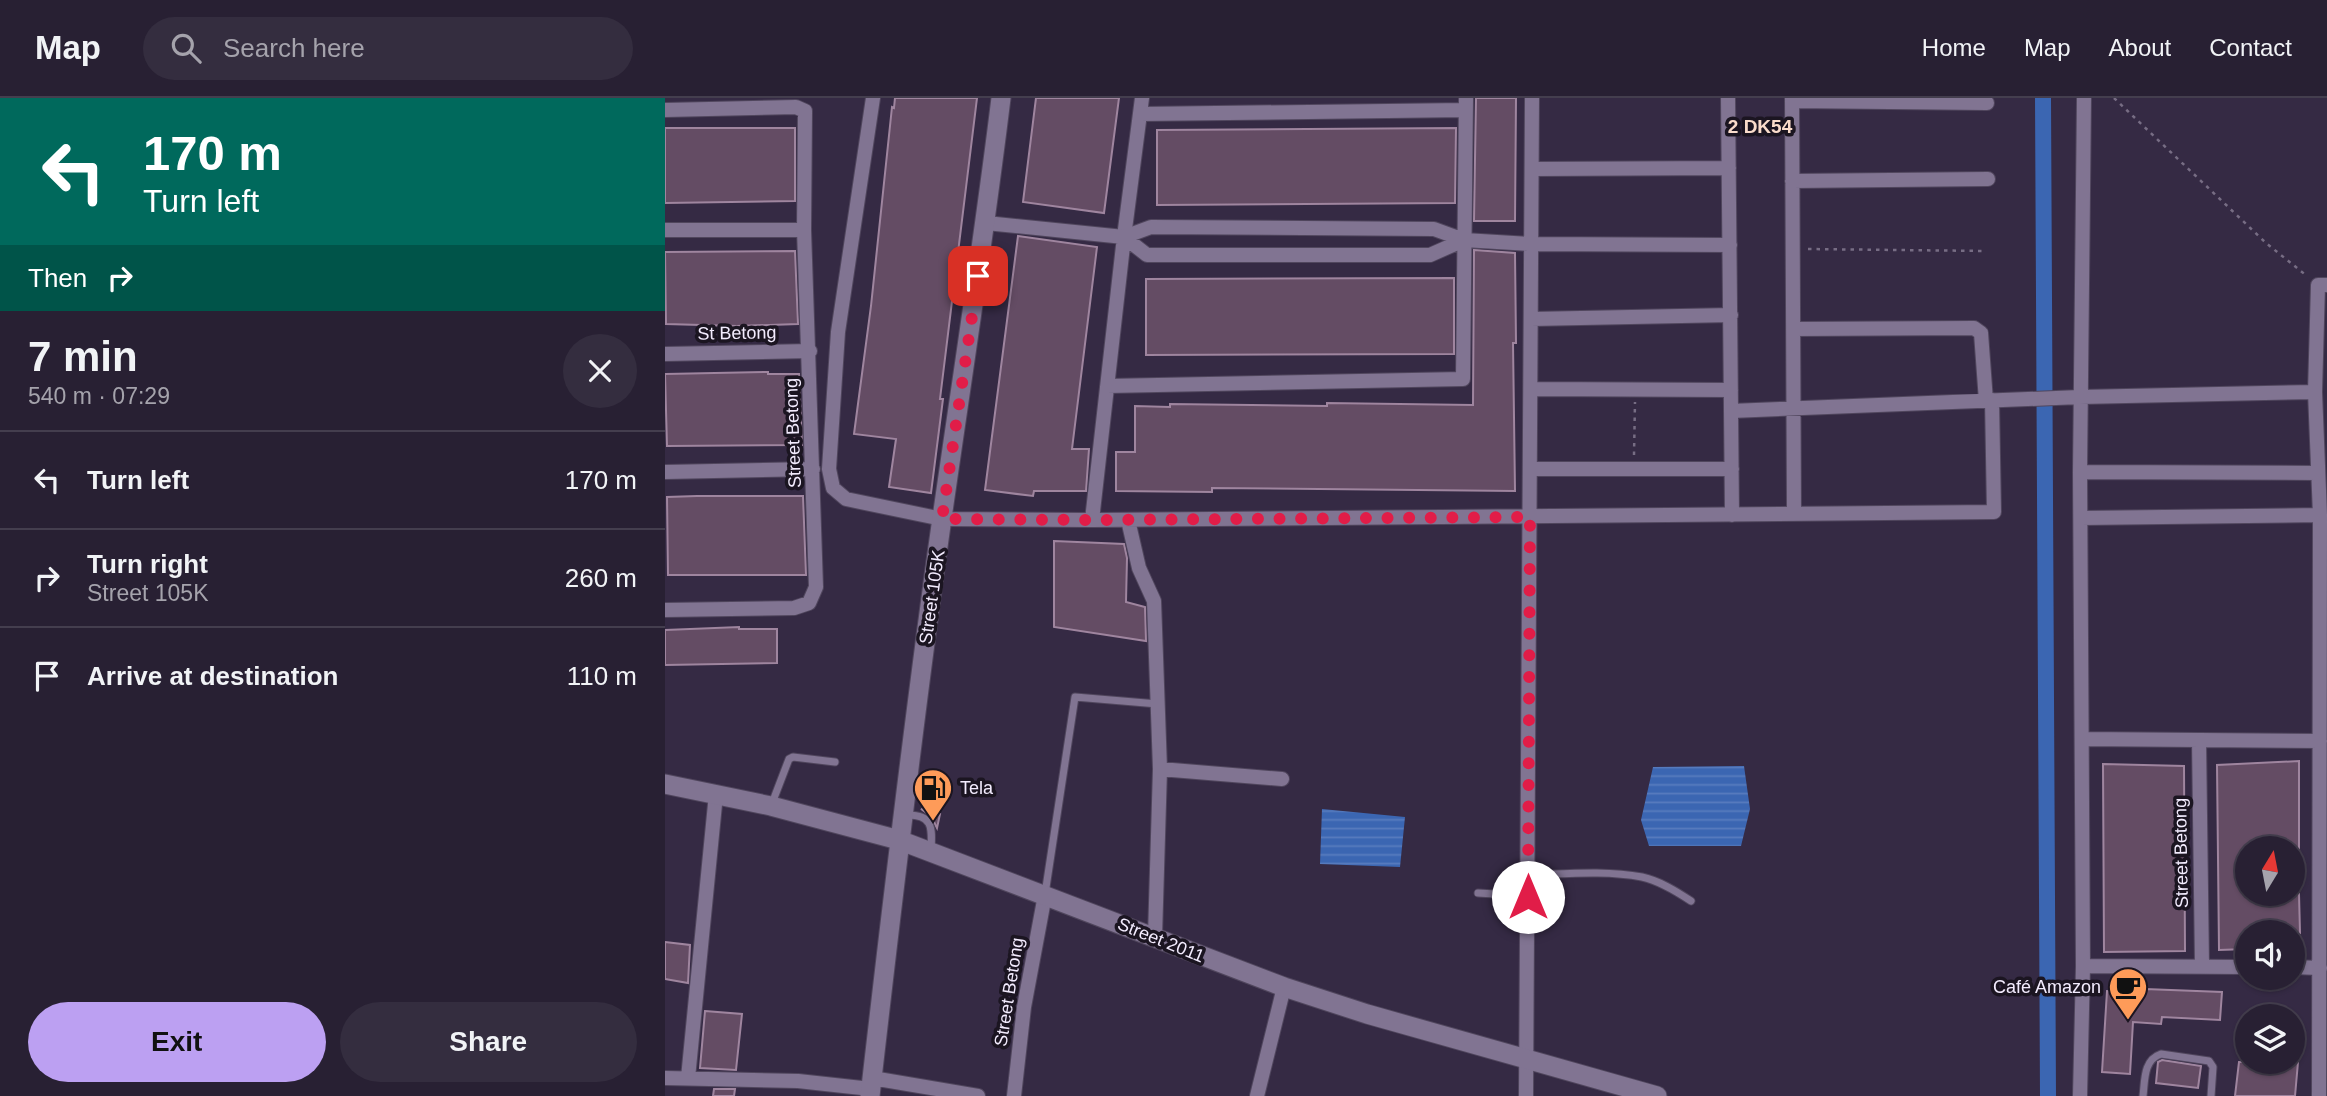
<!DOCTYPE html>
<html lang="en">
<head>
<meta charset="utf-8">
<style>
	body { margin:0; font-family:Helvetica,sans-serif; background:#342d3f; color:#f1f3f6; height:100vh; display:flex; flex-direction:column; font-size:26px; white-space:nowrap }
	* { box-sizing:border-box; margin:0 }
	p { font-size:23px; color:#a5a3ac }
	.icon { flex:none; width:38px; height:38px; fill:none; stroke:currentColor; stroke-width:2; stroke-linecap:round; stroke-linejoin:round }
	.map { position:relative; flex:1; overflow:hidden }
	.details { display:flex; flex-direction:column; background:#282033; width:665px }
	.details>* { flex:none }
	.guide { background:#00695c; color:#fff; overflow:hidden }
	.needle { width:46px; rotate:10deg }
	.buttons { position:absolute; left:1570px; top:738px; display:grid; gap:14px }
	.buttons a { display:grid; place-items:center; width:70px; height:70px; border-radius:50%; background:#282033; box-shadow:0 2px 5px #0004,0 0 0 2px #443e4e; font-size:35px }
	.pin { position:absolute; display:grid; place-items:center; width:60px; height:60px; color:#fff; margin:-30px; border-radius:14px; box-shadow:0 4px 10px #0006 }
	.me { position:absolute; width:77px; margin:-38px; rotate:0deg; stroke-linejoin:round; filter:drop-shadow(0 0 5px #0008) }
	.turn { display:flex; align-items:center; gap:24px; height:147px; padding:0 28px; font-size:32px }
	.turn .icon { width:91px; height:91px; stroke-width:2.5 }
	.turn b { display:block; font-size:49px; line-height:60px }
	.then { display:flex; align-items:center; height:66px; padding:0 28px; background:#0003; gap:14px; font-size:26px }
	.round { display:grid; place-items:center; flex:none; width:74px; height:74px; border-radius:37px; background:#342d3f }
	.headline { display:flex; align-items:center; justify-content:space-between; height:119px; padding:0 28px }
	h1 { font-size:42px; font-weight:700; line-height:52px }
	.button { display:flex; gap:14px; margin-top:auto; padding:14px 28px }
	.button a { flex:1; height:80px; border-radius:42px; background:#bca0f2; color:#111; font-size:28px; font-weight:700; line-height:80px; text-align:center }
	.button a+a { background:#342d3f; color:#f1f3f6 }
	ul { padding:0; list-style:none }
	li { display:flex; align-items:center; gap:21px; height:98px; padding:0 28px; border-top:2px solid #443e4e }
	li div { flex:1 }
	li b { display:block; font-size:26px }
	li em { font-style:normal }
	header { display:flex; align-items:center; gap:42px; box-sizing:border-box; height:98px; padding:0 35px; background:#282033; border-bottom:2px solid #443e4e }
	header strong { font-size:33px }
	nav { display:flex; gap:38px; margin-inline-start:auto; font-size:24px }
	.search { width:490px; height:63px; background:#342d3f; display:flex; align-items:center; gap:18px; box-sizing:border-box; padding:0 24px; border-radius:38px; color:#a5a3ac; font-size:26px }
	main { display:flex; flex:1; min-height:0 }
	.map>svg:first-child { display:block }
	.water { fill:url(#water-rules) }
	.lines { fill:none; stroke-linecap:round; stroke-linejoin:round }
	.canal { stroke:#3b66b2; stroke-width:16 }
	.building { fill:#644c64; stroke:#9f859f; stroke-width:2 }
	.service-casing { stroke:#50465d; stroke-width:9 }
	.minor-casing { stroke:#50465d; stroke-width:16 }
	.secondary-casing { stroke:#50465d; stroke-width:21 }
	.path { stroke:#776d84; stroke-width:2.5; stroke-dasharray:3.5 5; stroke-linecap:butt }
	.service { stroke:#817492; stroke-width:7 }
	.minor { stroke:#817492; stroke-width:14 }
	.secondary { stroke:#817492; stroke-width:19 }
	.route { stroke:#e11d48; stroke-width:12; stroke-dasharray:0 21.6 }
	.labels { text-anchor:middle; dominant-baseline:central; stroke-width:7; stroke-linejoin:round; paint-order:stroke }
	.street-label { font-size:18px; fill:#f3ecfe; stroke:#1b1521 }
	.poi-label { font-size:18px; fill:#f3ecfe; stroke:#1b1521; text-anchor:start }
	.neighbourhood-label { font-size:19px; font-weight:bold; fill:#fadccb; stroke:#1b1521 }
</style>
</head>
<body>
<header>
<strong>Map</strong>
<div class="search"><svg class="icon" aria-label="search" viewBox="0 0 24 24"><circle cx="10" cy="10" r="6"/><path d="M15 15l6 6"/></svg>Search here</div>
<nav><a>Home</a><a>Map</a><a>About</a><a>Contact</a></nav>
</header>
<main>
<section class="details">
<div class="guide">
<div class="turn"><svg class="icon" aria-label="left" viewBox="0 0 24 24"><path d="M17 20v-9H6M10 6l-5 5 5 5"/></svg><div><b>170 m</b>Turn left</div></div>
<div class="then">Then<svg class="icon" aria-label="right" viewBox="0 0 24 24"><path d="M7 20v-9h11M14 6l5 5-5 5"/></svg></div>
</div>
<div class="headline"><div><h1>7 min</h1><p>540 m · 07:29</p></div><a class="round"><svg class="icon" aria-label="close" viewBox="0 0 24 24"><path d="M6 6l12 12M18 6L6 18"/></svg></a></div>
<ul>
<li><svg class="icon" aria-label="left" viewBox="0 0 24 24"><path d="M17 20v-9H6M10 6l-5 5 5 5"/></svg><div><b>Turn left</b></div><em>170 m</em></li>
<li><svg class="icon" aria-label="right" viewBox="0 0 24 24"><path d="M7 20v-9h11M14 6l5 5-5 5"/></svg><div><b>Turn right</b><p>Street 105K</p></div><em>260 m</em></li>
<li><svg class="icon" aria-label="arrive" viewBox="0 0 24 24"><path d="M6 21V4h12l-3 4 3 4H6"/></svg><div><b>Arrive at destination</b></div><em>110 m</em></li>
</ul>
<div class="button"><a>Exit</a><a>Share</a></div>
</section>
<div class="map">
<svg width="1662" height="998" viewBox="0 0 1662 998">
	<defs>
		<pattern id="water-rules" width="6" height="5" patternUnits="userSpaceOnUse" patternTransform="scale(1.75)"><rect width="6" height="5" fill="#3b66b2"/><path d="M0 2.5h6" fill="none" stroke="#587cbe"/></pattern>
	</defs>
	<rect width="100%" height="100%" fill="#352a44"/>
	<path class="water" d="M1079 668 1085 711 1076 748H984L976 722 988 669Z
		M657 711 740 719 735 769 655 766Z"/>
	<g class="lines">
		<path class="canal" d="M1378 0 1383 998"/>
	</g>
	<path class="building" d="M230 0H312L275 301H278L266 395 224 389 231 341 189 336 206 208 227 9 229 10Z
		M371 0H454L439 115 358 104Z
		M811 0H851L850 123H809Z
		M0 30H130V103L0 105Z
		M791 30 790 105 492 107V32Z
		M353 138 432 149 407 351H424L421 393H369L368 398 320 392Z
		M809 152 850 155 851 245H848L850 393 547 390V394L451 393V354H470V308L505 309V306L662 308V305L808 307Z
		M130 153 133 226 72 228 1 226 0 154Z
		M789 180V256L481 257V181Z
		M103 274V276H134L137 347 2 348 0 276Z
		M32 398H138L141 477H3L2 399Z
		M389 443 459 446 462 460 461 504 480 509 481 543 389 529Z
		M74 529V531H112V565L0 567V532Z
		M1634 663V751H1582V796H1634L1635 835H1582V851L1554 852 1552 667Z
		M1438 666 1519 668 1520 853 1439 854Z
		M256 711 275 716 272 730 266 718Z
		M0 844 25 847 23 885 0 881Z
		M1480 891 1557 894 1555 922 1497 919 1496 926 1468 924 1465 976 1437 974 1442 893 1480 895Z
		M40 913 77 916 71 972 35 970Z
		M1497 962 1536 968 1533 990 1491 985 1493 964Z
		M1574 964H1633L1630 998H1570Z
		M49 991H70L69 998H48Z"/>
	<g class="lines">
		<g class="service-casing">
			<path id="service" d="M106 708 124 661 128 659 170 664
				M241 717C269 716 267 731 266 753
				M863 777C900 776 940 772 977 779 995 783 1011 793 1026 803
				M813 795 863 798
				M380 796 410 599 493 606
				M1478 998C1480 983 1478 962 1496 956L1544 963 1548 969 1546 998"/>
		</g>
		<g class="minor-casing">
			<path id="minor" d="M208 0 173 234 164 371 168 390 181 401 277 421 427 422 459 139 477 0
				M1063 0 1067 417
				M1127 0 1129 416
				M1127 3 1322 5
				M0 12 131 9 140 13 139 132 151 489 144 505 129 510 0 512
				M475 16 800 12
				M867 71 1064 70
				M1127 83 1323 81
				M321 125 459 139 486 129 769 131 799 142 867 146 1065 147
				M0 132H139
				M459 139 482 157H765L799 142
				M866 221 1066 217
				M1128 231 1309 230 1316 235 1321 303
				M0 256 145 253
				M442 288 798 281 801 0
				M866 291 1066 292
				M1066 313 1415 299 1650 294
				M865 371H1067
				M0 374 148 371
				M1415 374 1653 375
				M1416 420 1655 417
				M427 422 1329 414 1327 302
				M463 422 474 470 489 503 495 671 490 838
				M1417 641 1655 643
				M1534 642 1537 868
				M495 671 617 681
				M1418 868 1582 869
				M1628 869 1655 870
				M0 980 133 983 206 991
				M23 980 51 696
				M207 980 313 998
				M349 998 359 909 380 797
				M592 998 619 889
				M861 998 867 0
				M1415 998 1418 868 1415 374 1419 0
				M1654 998 1655 417 1650 294 1653 187H1662"/>
		</g>
		<g class="secondary-casing">
			<path id="secondary" d="M0 686 106 708 234 742 619 889 702 916 992 998
				M205 998C227 805 250 612 277 420 297 280 319 140 336 0"/>
		</g>
		<path class="path" d="M1449 0 1601 145 1642 178
			M1143 151 1321 153
			M969 357 970 304"/>
		<use href="#service" class="service"/>
		<use href="#minor" class="minor"/>
		<use href="#secondary" class="secondary"/>
	</g>
	<g class="lines">
		<path class="route" d="M313 178 277 421 427 422 865 419 863 799"/>
	</g>
	<defs>
		<g id="fuel-pin" transform="scale(2.0125)"><path d="M0 17L-7.5 6A9.5 9.5 0 1 1 7.5 6Z" fill="#fe9b59" stroke="#1b1521"/><path d="M-5.5-6h7V0h2V4h1.3V-2.5L3-4.5l.8-.8L6-3V5H2.5V1h-1V6h-7ZM-4.2-4.7v3.2H.2V-4.7Z" fill="#111"/></g>
		<g id="cafe-pin" transform="scale(2.0125)"><path d="M0 17L-7.5 6A9.5 9.5 0 1 1 7.5 6Z" fill="#fe9b59" stroke="#1b1521"/><path d="M-5.5-4.5H6V0H3Q3 3.5 0 3.5H-2.5Q-5.5 3.5-5.5 0ZM3-3.2v2h1.7v-2ZM-6 4.5H4V6H-6Z" fill="#111"/></g>
	</defs>
	<g fill-rule="evenodd">
		<use href="#fuel-pin" x="268" y="690"/>
		<use href="#cafe-pin" x="1463" y="889"/>
	</g>
	<g class="labels">
		<g class="street-label">
			<text transform="translate(72 235) rotate(-1)">St Betong</text>
			<text transform="translate(128 335) rotate(-92)">Street Betong</text>
			<text transform="translate(267 499) rotate(-82)">Street 105K</text>
			<text transform="translate(1516 755) rotate(-91)">Street Betong</text>
			<text transform="translate(496 842) rotate(22)">Street 2011</text>
			<text transform="translate(344 894) rotate(-81)">Street Betong</text>
		</g>
		<g class="poi-label">
			<text x="295" y="690">Tela</text>
			<text x="1436" y="889" text-anchor="end">Café Amazon</text>
		</g>
		<g class="neighbourhood-label">
			<text x="1095" y="28">2 DK54</text>
		</g>
	</g>
</svg>
<div class="buttons">
<a><svg class="needle" viewBox="-14 -14 28 28"><path d="M0-13l5 13h-10z" fill="#e53935"/><path d="M0 13l5-13h-10z" fill="#a5a3ac"/></svg></a>
<a><svg class="icon" aria-label="sound" viewBox="0 0 24 24"><path d="M4 9h4l5-4v14l-5-4H4zM17 9q2 3 0 6"/></svg></a>
<a><svg class="icon" aria-label="layers" viewBox="0 0 24 24"><path d="M12 4l9 5-9 5-9-5zM3 14l9 5 9-5"/></svg></a>
</div>
<div class="pin" style="left:313px;top:178px;background:#d93025"><svg class="icon" aria-label="arrive" viewBox="0 0 24 24"><path d="M6 21V4h12l-3 4 3 4H6"/></svg></div>
<svg class="me" style="left:863px;top:799px" viewBox="-20 -20 40 40"><circle r="19" fill="#fff"/><path d="M0-13L10 11 0 6-10 11z" fill="#e11d48"/></svg>
</div>
</main>
</body>
</html>
